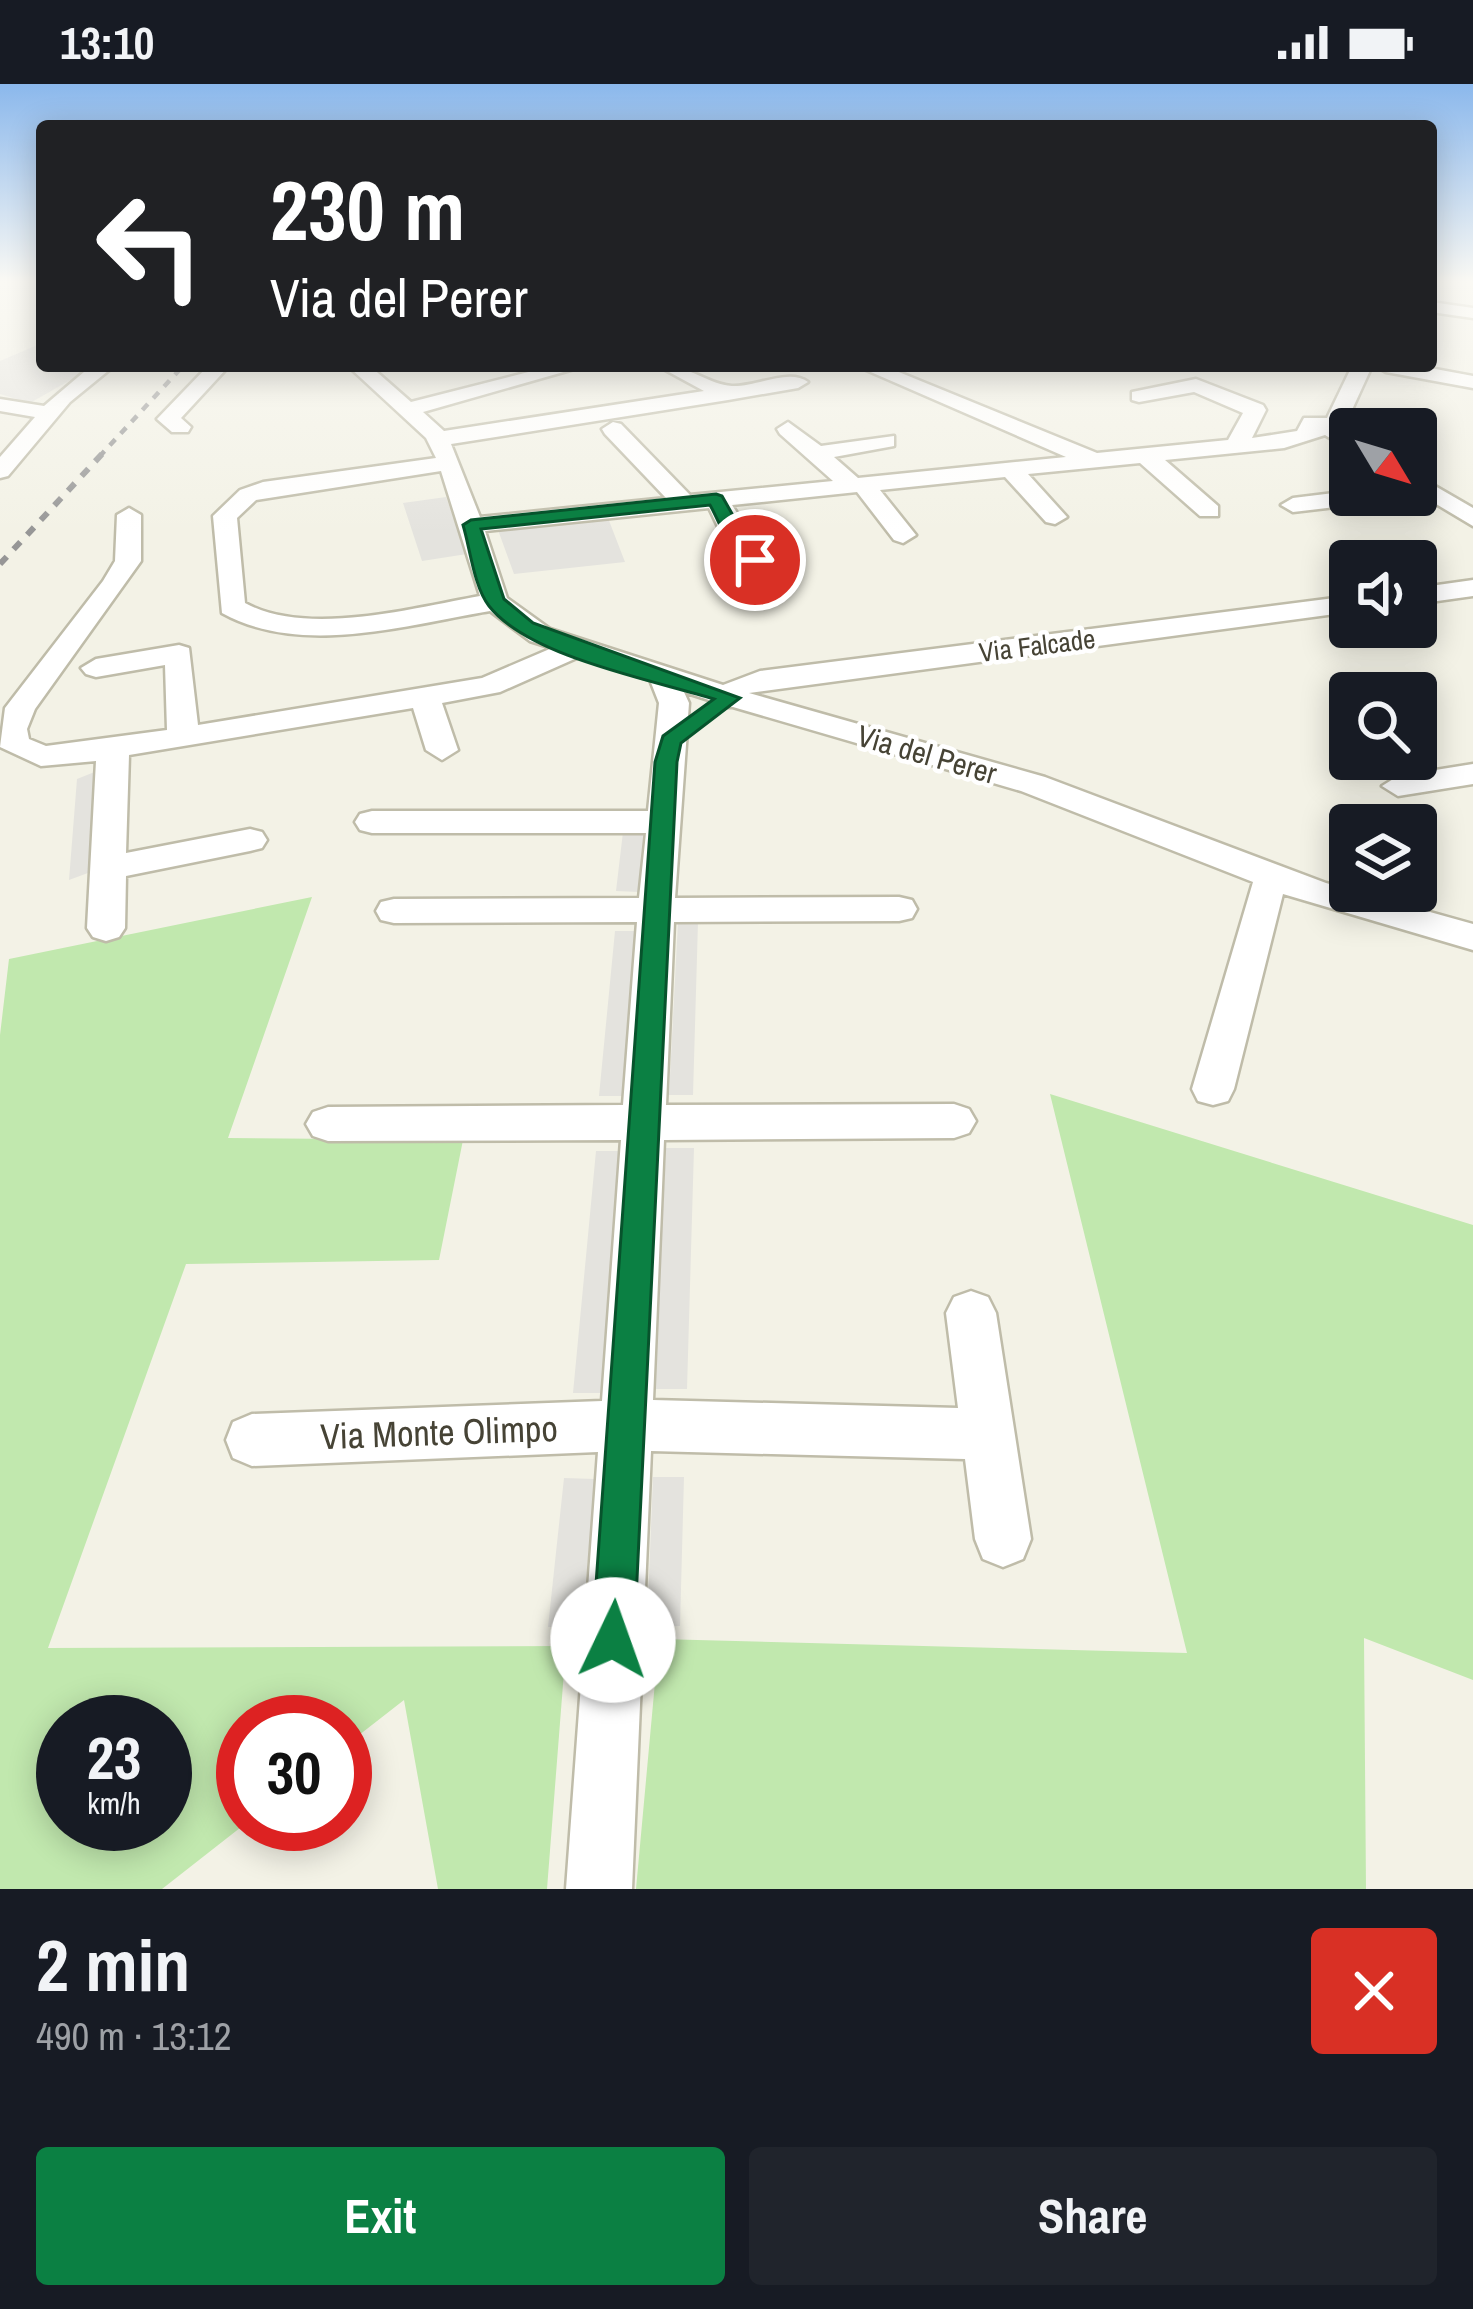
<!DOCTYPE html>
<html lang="en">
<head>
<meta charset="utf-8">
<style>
	body { margin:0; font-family:"Archivo Narrow",sans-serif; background:#20242c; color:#f1f3f6; height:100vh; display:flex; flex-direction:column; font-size:45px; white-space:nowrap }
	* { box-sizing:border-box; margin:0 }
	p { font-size:39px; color:#9ea1a6 }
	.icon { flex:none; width:66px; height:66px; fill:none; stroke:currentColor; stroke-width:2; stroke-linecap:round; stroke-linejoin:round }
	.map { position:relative; height:1805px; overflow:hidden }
	.details { display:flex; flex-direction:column; background:#171b24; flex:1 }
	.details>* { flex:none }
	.hud { position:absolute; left:36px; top:36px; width:1401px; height:252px; border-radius:12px; box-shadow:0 6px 30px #0003; background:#202124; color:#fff; overflow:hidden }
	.needle { width:78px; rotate:128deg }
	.fabs { position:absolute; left:1329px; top:324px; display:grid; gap:24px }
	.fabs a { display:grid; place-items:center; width:108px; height:108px; border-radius:12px; background:#171b24; box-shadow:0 6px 30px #0003; font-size:60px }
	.speed { position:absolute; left:36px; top:1611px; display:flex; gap:24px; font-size:60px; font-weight:700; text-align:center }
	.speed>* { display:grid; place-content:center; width:156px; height:156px; border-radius:50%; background:#171b24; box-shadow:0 6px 30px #0003; line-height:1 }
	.speed small { font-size:30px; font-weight:400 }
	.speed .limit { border:18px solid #d22; background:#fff; color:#111 }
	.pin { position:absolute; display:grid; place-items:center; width:102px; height:102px; color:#fff; margin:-51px; border:6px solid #fff; border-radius:50%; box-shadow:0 3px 12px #0007 }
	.me { position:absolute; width:132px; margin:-66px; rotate:3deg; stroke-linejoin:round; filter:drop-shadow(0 0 9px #0008) }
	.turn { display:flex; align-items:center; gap:42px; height:252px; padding:0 36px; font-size:54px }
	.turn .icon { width:156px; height:156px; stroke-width:2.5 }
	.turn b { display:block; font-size:84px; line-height:102px }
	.round { display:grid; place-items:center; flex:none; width:126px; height:126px; border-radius:12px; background:#20242c }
	.summary { display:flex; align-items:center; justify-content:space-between; height:204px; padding:0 36px }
	h1 { font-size:72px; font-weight:700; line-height:90px }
	.cta { display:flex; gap:24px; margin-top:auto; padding:24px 36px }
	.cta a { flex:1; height:138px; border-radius:12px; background:#0b8043; color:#fff; font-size:48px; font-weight:700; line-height:138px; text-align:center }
	.cta a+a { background:#20242c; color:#f1f3f6 }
	.status { display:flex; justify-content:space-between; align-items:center; height:84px; padding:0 60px; background:#171b24; direction:ltr }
	.status svg { height:33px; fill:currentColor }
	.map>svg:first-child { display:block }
	.green { fill:#c1e8ae; fill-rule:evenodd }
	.parking { fill:#e4e3de }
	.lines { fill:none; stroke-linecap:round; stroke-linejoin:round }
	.minor-casing { stroke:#bfbca9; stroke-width:5 }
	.minor { fill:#fff; fill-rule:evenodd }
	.rail-far1 { stroke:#969696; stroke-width:4.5; stroke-dasharray:8 8; stroke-linecap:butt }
	.rail { stroke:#969696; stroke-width:6; stroke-dasharray:10 10; stroke-linecap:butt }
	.route { fill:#0b8043; stroke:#07532c; stroke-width:3 }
	.labels { text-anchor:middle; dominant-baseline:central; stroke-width:9; stroke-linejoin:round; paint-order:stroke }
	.far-street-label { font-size:27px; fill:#464335; stroke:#fff }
	.street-label { font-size:30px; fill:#464335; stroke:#fff }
	.near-street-label { font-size:36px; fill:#464335; stroke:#fff }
</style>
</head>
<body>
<div class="status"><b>13:10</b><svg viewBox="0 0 49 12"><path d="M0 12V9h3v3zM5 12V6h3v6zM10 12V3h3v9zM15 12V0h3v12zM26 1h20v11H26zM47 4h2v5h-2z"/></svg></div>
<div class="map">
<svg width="1473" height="1805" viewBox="0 0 1473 1805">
	<rect width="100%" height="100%" fill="#f3f2e6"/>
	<path class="green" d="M312 813 228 1054 463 1056 439 1176 186 1180 48 1564 566 1562 547 1805H438L404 1616 345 1662V1638H243L245 1740 162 1805H0V951L9 875ZM63 1638H165V1740H63Z
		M1050 1010 1473 1141V1596L1364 1554 1366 1805H636L659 1555 1187 1569Z"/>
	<path class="parking" d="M42 259V282H95L30 319 0 310V277Z
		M446 413 467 470 422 477 403 419Z
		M608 434 625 478 514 490 498 446Z
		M102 685 96 786 69 796 77 695Z
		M623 748H645L639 808 616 807Z
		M678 838H698L693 1011H669Z
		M615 847H637L624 1012H599Z
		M666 1064H694L687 1305H654Z
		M596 1067H624L606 1309H573Z
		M653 1393H684L680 1542 647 1543Z
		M564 1394 595 1395 582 1543H548Z"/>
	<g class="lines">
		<g class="minor-casing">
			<path id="minor" d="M1431 218 1473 224V234L1431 228Z
				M91 282H114L70 318 8 392 0 394V373L35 333 0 327V315L44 322Z
				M208 282H229L181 334 191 343 188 348H172L157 335Z
				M348 282H370L411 318 552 282 581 283 423 328 444 347 704 307 658 282C693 282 709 301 732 302 756 303 789 284 808 298L798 304 728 316 451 360 480 433 666 414 605 350 602 345 613 338 621 340 690 411 833 397 780 350 777 345 788 338 821 362 894 352V362L834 373 858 394 1066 373 857 282H884L1097 369 1228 356 1243 329 1194 308 1139 318 1132 316V308L1196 295 1263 321 1266 326 1252 354 1297 347 1304 334H1327L1352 282H1372L1345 341 1350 366 1325 351 1284 364 1165 376 1218 422V432H1200L1140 379 1028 390 1067 433 1055 440 1046 438 1005 393 880 406 916 451 903 459 894 456 857 408 732 421 775 489 762 497C735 489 721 447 709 424L485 447 507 514 550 545 723 601 760 587 1350 512V528L749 609 1045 693 1326 799 1473 840V866L1283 810 1234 1005 1228 1017 1213 1021 1198 1017 1192 1005 1253 798 1021 707 733 623H712L709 616 684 608 689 619 675 814 899 813 912 816 917 825 912 834 899 837 674 838 666 1021 954 1020 969 1025 976 1037 969 1049 954 1054 664 1056 653 1316 958 1324 946 1229 954 1213 971 1207 988 1213 996 1229 1031 1455 1023 1475 1003 1483 983 1475 975 1455 965 1375 651 1367 632 1805H566L598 1368 252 1382 233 1374 226 1356 233 1338 252 1330 602 1317 621 1056 328 1057 313 1052 306 1040 313 1028 328 1023 623 1021 637 838 394 839 381 836 376 827 381 818 394 815 639 814 646 749H372L360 746 355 738 360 730 372 727H648L659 619 650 596 579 573 500 608 442 619 458 666 442 676 426 666 413 624 129 671 126 769 250 745 262 748 267 756 262 764 250 767 126 792 125 844 119 853 106 857 93 853 87 844 96 677 41 682 0 663 5 624 103 497 115 477 117 431 129 424 141 431V477L35 625 27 645 29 655 46 662 167 646 165 581 96 593 86 590 81 584 96 575 179 561 189 564 198 641 482 594 552 564 530 557 490 527C406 541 301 573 222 529L213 432 240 406 263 398 436 374 426 354ZM441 387 480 512C413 524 307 553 245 519L237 434 256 416Z
				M1376 282H1419L1473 292V304L1386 288Z
				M1416 391 1473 424V442L1416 408Z
				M1350 407V411H1390L1378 418 1293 428 1281 421 1293 414Z
				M1473 496V512L1416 520V504Z
				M1473 680V700L1398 712 1382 702 1398 692Z"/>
		</g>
		<use href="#minor" class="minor"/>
		<path class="rail-far1" d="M99 373 183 282"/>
		<path class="rail" d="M0 480 102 370"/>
	</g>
	<linearGradient id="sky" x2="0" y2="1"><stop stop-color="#8bb8ec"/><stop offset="0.44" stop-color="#faf9f4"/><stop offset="1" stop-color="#faf9f4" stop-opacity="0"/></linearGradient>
	<rect width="1473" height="449" fill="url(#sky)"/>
	<path class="route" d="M716 410 722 412 752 465 764 476 761 480C733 482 722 442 710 421L481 445 504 515 533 539 740 614 681 659 677 678 634 1556 628 1571 613 1577 598 1571 592 1556 655 678 663 652 714 615C653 596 529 573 489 522 474 503 470 464 463 441L471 436Z"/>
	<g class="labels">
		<g class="far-street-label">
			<text transform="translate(1037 561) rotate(-7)">Via Falcade</text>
		</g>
		<g class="street-label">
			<text transform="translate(927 670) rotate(16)">Via del Perer</text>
		</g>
		<g class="near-street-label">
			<text transform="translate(439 1348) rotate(-2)">Via Monte Olimpo</text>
		</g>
	</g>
</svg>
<div class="fabs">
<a><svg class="needle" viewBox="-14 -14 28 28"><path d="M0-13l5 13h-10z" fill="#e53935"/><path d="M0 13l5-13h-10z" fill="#9ea1a6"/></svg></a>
<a><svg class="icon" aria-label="sound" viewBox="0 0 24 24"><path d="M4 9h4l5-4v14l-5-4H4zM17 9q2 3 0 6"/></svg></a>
<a><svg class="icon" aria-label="search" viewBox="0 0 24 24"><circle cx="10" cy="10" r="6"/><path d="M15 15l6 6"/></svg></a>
<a><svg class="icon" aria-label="layers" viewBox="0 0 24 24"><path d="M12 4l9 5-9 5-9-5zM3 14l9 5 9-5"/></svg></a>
</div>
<div class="speed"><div>23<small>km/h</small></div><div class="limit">30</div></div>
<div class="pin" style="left:755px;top:476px;background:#d93025"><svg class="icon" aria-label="arrive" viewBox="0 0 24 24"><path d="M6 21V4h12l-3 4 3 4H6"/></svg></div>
<svg class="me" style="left:613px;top:1556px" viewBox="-20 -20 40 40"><circle r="19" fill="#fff"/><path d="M0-13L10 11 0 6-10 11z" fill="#0b8043"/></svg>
<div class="hud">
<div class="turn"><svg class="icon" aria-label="left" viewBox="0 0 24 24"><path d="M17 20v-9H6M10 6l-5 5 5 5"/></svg><div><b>230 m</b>Via del Perer</div></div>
</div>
</div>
<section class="details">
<div class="summary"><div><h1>2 min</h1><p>490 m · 13:12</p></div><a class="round" style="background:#d93025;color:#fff"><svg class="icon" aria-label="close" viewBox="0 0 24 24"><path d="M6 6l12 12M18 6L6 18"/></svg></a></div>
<div class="cta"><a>Exit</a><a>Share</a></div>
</section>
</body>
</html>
